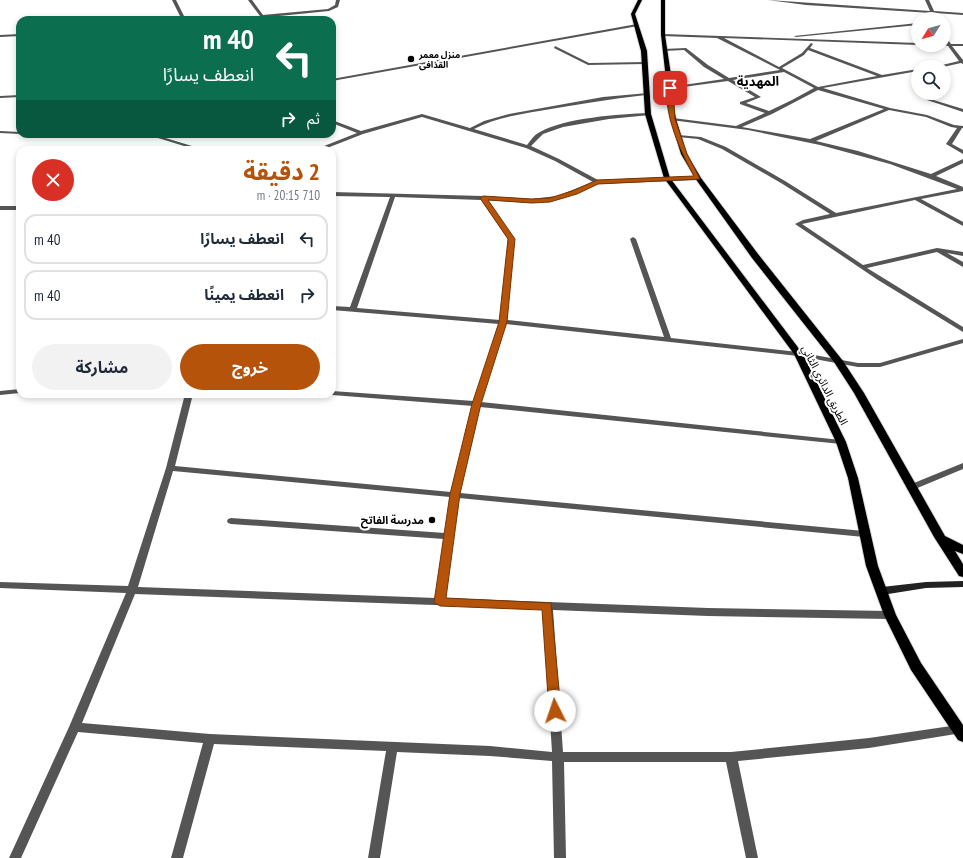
<!DOCTYPE html>
<html lang="ar">
<head>
<meta charset="utf-8">
<style>
	body { margin:0; font-family:"PT Sans Narrow","Noto Sans Arabic",sans-serif; background:#f2f2f3; color:#1f2937; direction:rtl; height:100vh; display:flex; flex-direction:column; font-size:15px; white-space:nowrap }
	* { box-sizing:border-box; margin:0 }
	p { font-size:13px; color:#747a83 }
	.icon { flex:none; width:22px; height:22px; fill:none; stroke:currentColor; stroke-width:2; stroke-linecap:round; stroke-linejoin:round }
	.map { position:relative; flex:1; overflow:hidden; direction:ltr }
	.details { position:absolute; left:16px; top:146px; width:320px; height:252px; display:flex; flex-direction:column; background:#fff; border-radius:12px; box-shadow:0 2px 6px #0003; direction:rtl }
	.details>* { flex:none }
	.top-card { position:absolute; left:16px; top:16px; width:320px; height:122px; border-radius:12px; box-shadow:0 2px 6px #0003; direction:rtl; background:#0b6e4f; color:#fff; overflow:hidden }
	.needle { width:26px; rotate:233deg }
	.controls { position:absolute; left:911px; top:12px; display:grid; gap:8px }
	.controls a { display:grid; place-items:center; width:40px; height:40px; border-radius:50%; background:#fff; box-shadow:0 2px 6px #0003; font-size:20px }
	.pin { position:absolute; display:grid; place-items:center; width:34px; height:34px; color:#fff; margin:-17px; border-radius:8px; box-shadow:0 2px 6px #0006 }
	.me { position:absolute; width:44px; margin:-22px; rotate:356deg; stroke-linejoin:round; filter:drop-shadow(0 0 3px #0008) }
	.turn { display:flex; align-items:center; gap:14px; height:84px; padding:0 16px; font-size:18px }
	.turn .icon { width:52px; height:52px; stroke-width:2.5 }
	.turn b { display:block; font-size:28px; line-height:34px }
	.then { display:flex; align-items:center; height:38px; padding:0 16px; background:#0003; gap:8px; font-size:15px }
	.round { display:grid; place-items:center; flex:none; width:42px; height:42px; border-radius:21px; background:#f2f2f3 }
	.summary { display:flex; align-items:center; justify-content:space-between; height:68px; padding:0 16px }
	h1 { font-size:24px; font-weight:700; line-height:30px; color:#b45309 }
	.button { display:flex; gap:8px; margin-top:auto; padding:8px 16px }
	.button a { flex:1; height:46px; border-radius:24px; background:#b45309; color:#fff; font-size:16px; font-weight:700; line-height:46px; text-align:center }
	.button a+a { background:#f2f2f3; color:#1f2937 }
	ul { padding:0; list-style:none }
	li { display:flex; align-items:center; gap:12px; height:50px; margin:0 8px 6px; padding:0 8px; border:2px solid #e0e1e3; border-radius:12px }
	li div { flex:1 }
	li b { display:block; font-size:15px }
	li em { font-style:normal }
	.map>svg:first-child { display:block }
	.lines { fill:none; stroke-linecap:round; stroke-linejoin:round }
	.primary-casing { stroke:#dbdbdb; stroke-width:2 }
	.street { fill:#555; fill-rule:evenodd }
	.secondary { fill:#222; fill-rule:evenodd }
	.primary { fill:#000; fill-rule:evenodd }
	.route { fill:#b45309; stroke:#753606 }
	.poi-dot { fill:#000; stroke:#fff; stroke-width:1.5 }
	.labels { text-anchor:middle; dominant-baseline:central; stroke-width:4; stroke-linejoin:round; paint-order:stroke }
	.far-poi-label { font-size:9px; font-weight:bold; fill:#000; stroke:#fff; text-anchor:start }
	.street-label { font-size:11px; fill:#000; stroke:#fff }
	.poi-label { font-size:11px; font-weight:bold; fill:#000; stroke:#fff; text-anchor:end }
	.far-district-label { font-size:13px; font-weight:bold; fill:#000; stroke:#fff }
</style>
</head>
<body>
<div class="map">
<svg width="963" height="858" viewBox="0 0 963 858">
	<rect width="100%" height="100%" fill="#fff"/>
	<g class="lines">
		<g class="primary-casing">
			<path id="primary" d="M638 0H642L635 14 647 51 651 114 670 178 803 354 846 442 858 478 878 566 896 615 921 663 963 725V742L958 740 911 670 884 615 866 566 848 478 836 442 794 354 664 178 645 114 641 51 631 14Z
				M661 0H665V35L673 88V103L676 119 687 154 701 178 758 254 843 361 864 393 945 536 963 545V554L955 551 963 564V577L959 576 934 537 854 393 834 362 752 258 695 178 681 154 670 119 667 103V88L661 35Z"/>
		</g>
		<path class="street" d="M172 0H176L186 20H182Z
			M248 0H252L263 15 328 9 335 5 336 0H340L338 7 329 11 238 20H224L260 16Z
			M768 0 930 11 925 0H929L934 11 963 13V15L935 13 938 19H934L931 13 806 5Z
			M918 23V25L796 37 794 36Z
			M637 24 638 26 332 81V79Z
			M20 34V36L0 37V35Z
			M663 34 918 43V45L724 38 779 67 802 53 811 43 813 44 810 48 882 75 918 69V71L823 88 890 108 927 115 954 125 963 126V128H962L952 144 963 150V154L946 144 957 128 951 127 926 117 889 110 816 141 858 151 931 174 963 159V163L936 176 963 187V191L921 199 963 222V226L915 200 802 224 863 265 937 248 963 252V256L947 253 963 262V267L937 252 867 268 963 327V332L878 280 795 224 803 220 830 214 781 183 722 149 698 139 678 137 676 136 678 135 701 137 726 147 785 181 836 213 957 189 890 164 820 145 748 130 671 120V118H673L736 126 765 113 740 104V102L755 97 728 81 668 89V87H670L724 79 704 67 684 50 664 51 663 49 686 48 708 65 729 78 780 70 717 38 662 36ZM808 50 877 76 818 87 782 68 804 55ZM784 72 814 88 792 100 769 111 746 103 761 97 733 80ZM818 90 884 109 810 139 742 127 772 114Z
			M944 34 951 44H963V46H952L963 60V64L961 63 943 67H934L959 61 948 46 943 45 947 44 944 39Z
			M555 46 589 63 645 62 647 63 645 64 588 65 554 48Z
			M648 93V95H646C610 99 575 105 539 111 517 115 494 118 474 129L527 145C531 140 534 135 540 132 564 118 620 114 648 113H650V115L609 119 563 127 543 134 531 146 559 159 598 180 698 176 701 178 698 180 598 184 560 199 531 203 487 200 514 239 507 320 664 337 630 239 633 237 636 239 671 338 798 352 858 363H880L963 339V343L880 367H858L798 356 506 324 481 402 841 440 845 442 841 444 480 407 460 493 864 531 867 532 869 534 867 536 864 537 459 498 445 598 708 608 890 611 894 612 895 615 894 618 890 619 708 616 553 610 563 752H731L869 738 958 725 962 727 963 729 962 733 869 748 738 761 758 858H746L726 762H564L566 858H554L552 761 490 756 397 752 380 858H368L386 751 214 744 183 858H171L203 743 78 732 21 858H9L69 727 126 593 0 588V582L128 586 166 468 185 394H193L175 466 451 492 473 406 332 395 329 394H332V391L474 401 499 324 332 310V306L350 307 390 197 332 196V192L483 196 531 199 557 196 593 182 555 161 526 148 422 117 363 134 322 150H314L357 133 332 123V120L361 131 422 114 470 128 484 121 509 114 603 97ZM395 197 481 200 508 239 500 320 357 308ZM173 471 450 497 445 533 231 518 228 519 227 521 228 523 231 524 444 539 436 598 138 587ZM135 594 543 609 552 752 490 746 210 734 82 723Z
			M20 95V97L0 98V96Z
			M927 98 963 109V112L927 100Z
			M0 131 20 132V134H22H20L0 133Z
			M130 134 159 136 205 150H197L158 138 132 135Z
			M0 206H20V210H0Z
			M20 389V393L0 395V391Z
			M963 463V469L915 489 912 490 908 487 909 485Z"/>
		<path class="secondary" d="M963 581V587L926 588 882 595 879 593 877 591 879 589 882 587 926 582Z"/>
		<use href="#primary" class="primary"/>
	</g>
	<path class="route" d="M668 87 673 88 675 119 687 154 700 179 598 184 577 194 550 202 532 203 488 200 515 239 507 322 481 404 460 494 446 598 551 603 561 711 560 715 555 716 551 715 549 711 542 610 440 606 434 602 450 494 472 404 499 322 508 239 480 198 483 196 532 199 550 198 572 191 597 180 694 176C681 152 663 114 668 87Z"/>
	<g class="poi-dot">
		<circle cx="411" cy="59" r="4"/>
		<circle cx="432" cy="520" r="4"/>
	</g>
	<g class="labels">
		<g class="far-poi-label">
			<text x="419" y="54">منزل معمر<tspan x="419" dy="10">القذافى</tspan></text>
		</g>
		<g class="street-label">
			<text transform="translate(825 385) rotate(63)">الطريق الدائري الثاني</text>
		</g>
		<g class="poi-label">
			<text x="424" y="520">مدرسة الفاتح</text>
		</g>
		<g class="far-district-label">
			<text x="758" y="81">المهدية</text>
		</g>
	</g>
</svg>
<div class="controls">
<a><svg class="needle" viewBox="-14 -14 28 28"><path d="M0-13l5 13h-10z" fill="#e53935"/><path d="M0 13l5-13h-10z" fill="#747a83"/></svg></a>
<a><svg class="icon" aria-label="search" viewBox="0 0 24 24"><circle cx="10" cy="10" r="6"/><path d="M15 15l6 6"/></svg></a>
</div>
<div class="pin" style="left:670px;top:88px;background:#d93025"><svg class="icon" aria-label="arrive" viewBox="0 0 24 24"><path d="M6 21V4h12l-3 4 3 4H6"/></svg></div>
<svg class="me" style="left:555px;top:711px" viewBox="-20 -20 40 40"><circle r="19" fill="#fff"/><path d="M0-13L10 11 0 6-10 11z" fill="#b45309"/></svg>
<div class="top-card">
<div class="turn"><svg class="icon" aria-label="left" viewBox="0 0 24 24"><path d="M17 20v-9H6M10 6l-5 5 5 5"/></svg><div><b>40 m</b>انعطف يسارًا</div></div>
<div class="then">ثم<svg class="icon" aria-label="right" viewBox="0 0 24 24"><path d="M7 20v-9h11M14 6l5 5-5 5"/></svg></div>
</div>
<section class="details">
<div class="summary"><div><h1>2 دقيقة</h1><p>710 m · 20:15</p></div><a class="round" style="background:#d93025;color:#fff"><svg class="icon" aria-label="close" viewBox="0 0 24 24"><path d="M6 6l12 12M18 6L6 18"/></svg></a></div>
<ul>
<li><svg class="icon" aria-label="left" viewBox="0 0 24 24"><path d="M17 20v-9H6M10 6l-5 5 5 5"/></svg><div><b>انعطف يسارًا</b></div><em>40 m</em></li>
<li><svg class="icon" aria-label="right" viewBox="0 0 24 24"><path d="M7 20v-9h11M14 6l5 5-5 5"/></svg><div><b>انعطف يمينًا</b></div><em>40 m</em></li>
</ul>
<div class="button"><a>خروج</a><a>مشاركة</a></div>
</section>
</div>
</body>
</html>
